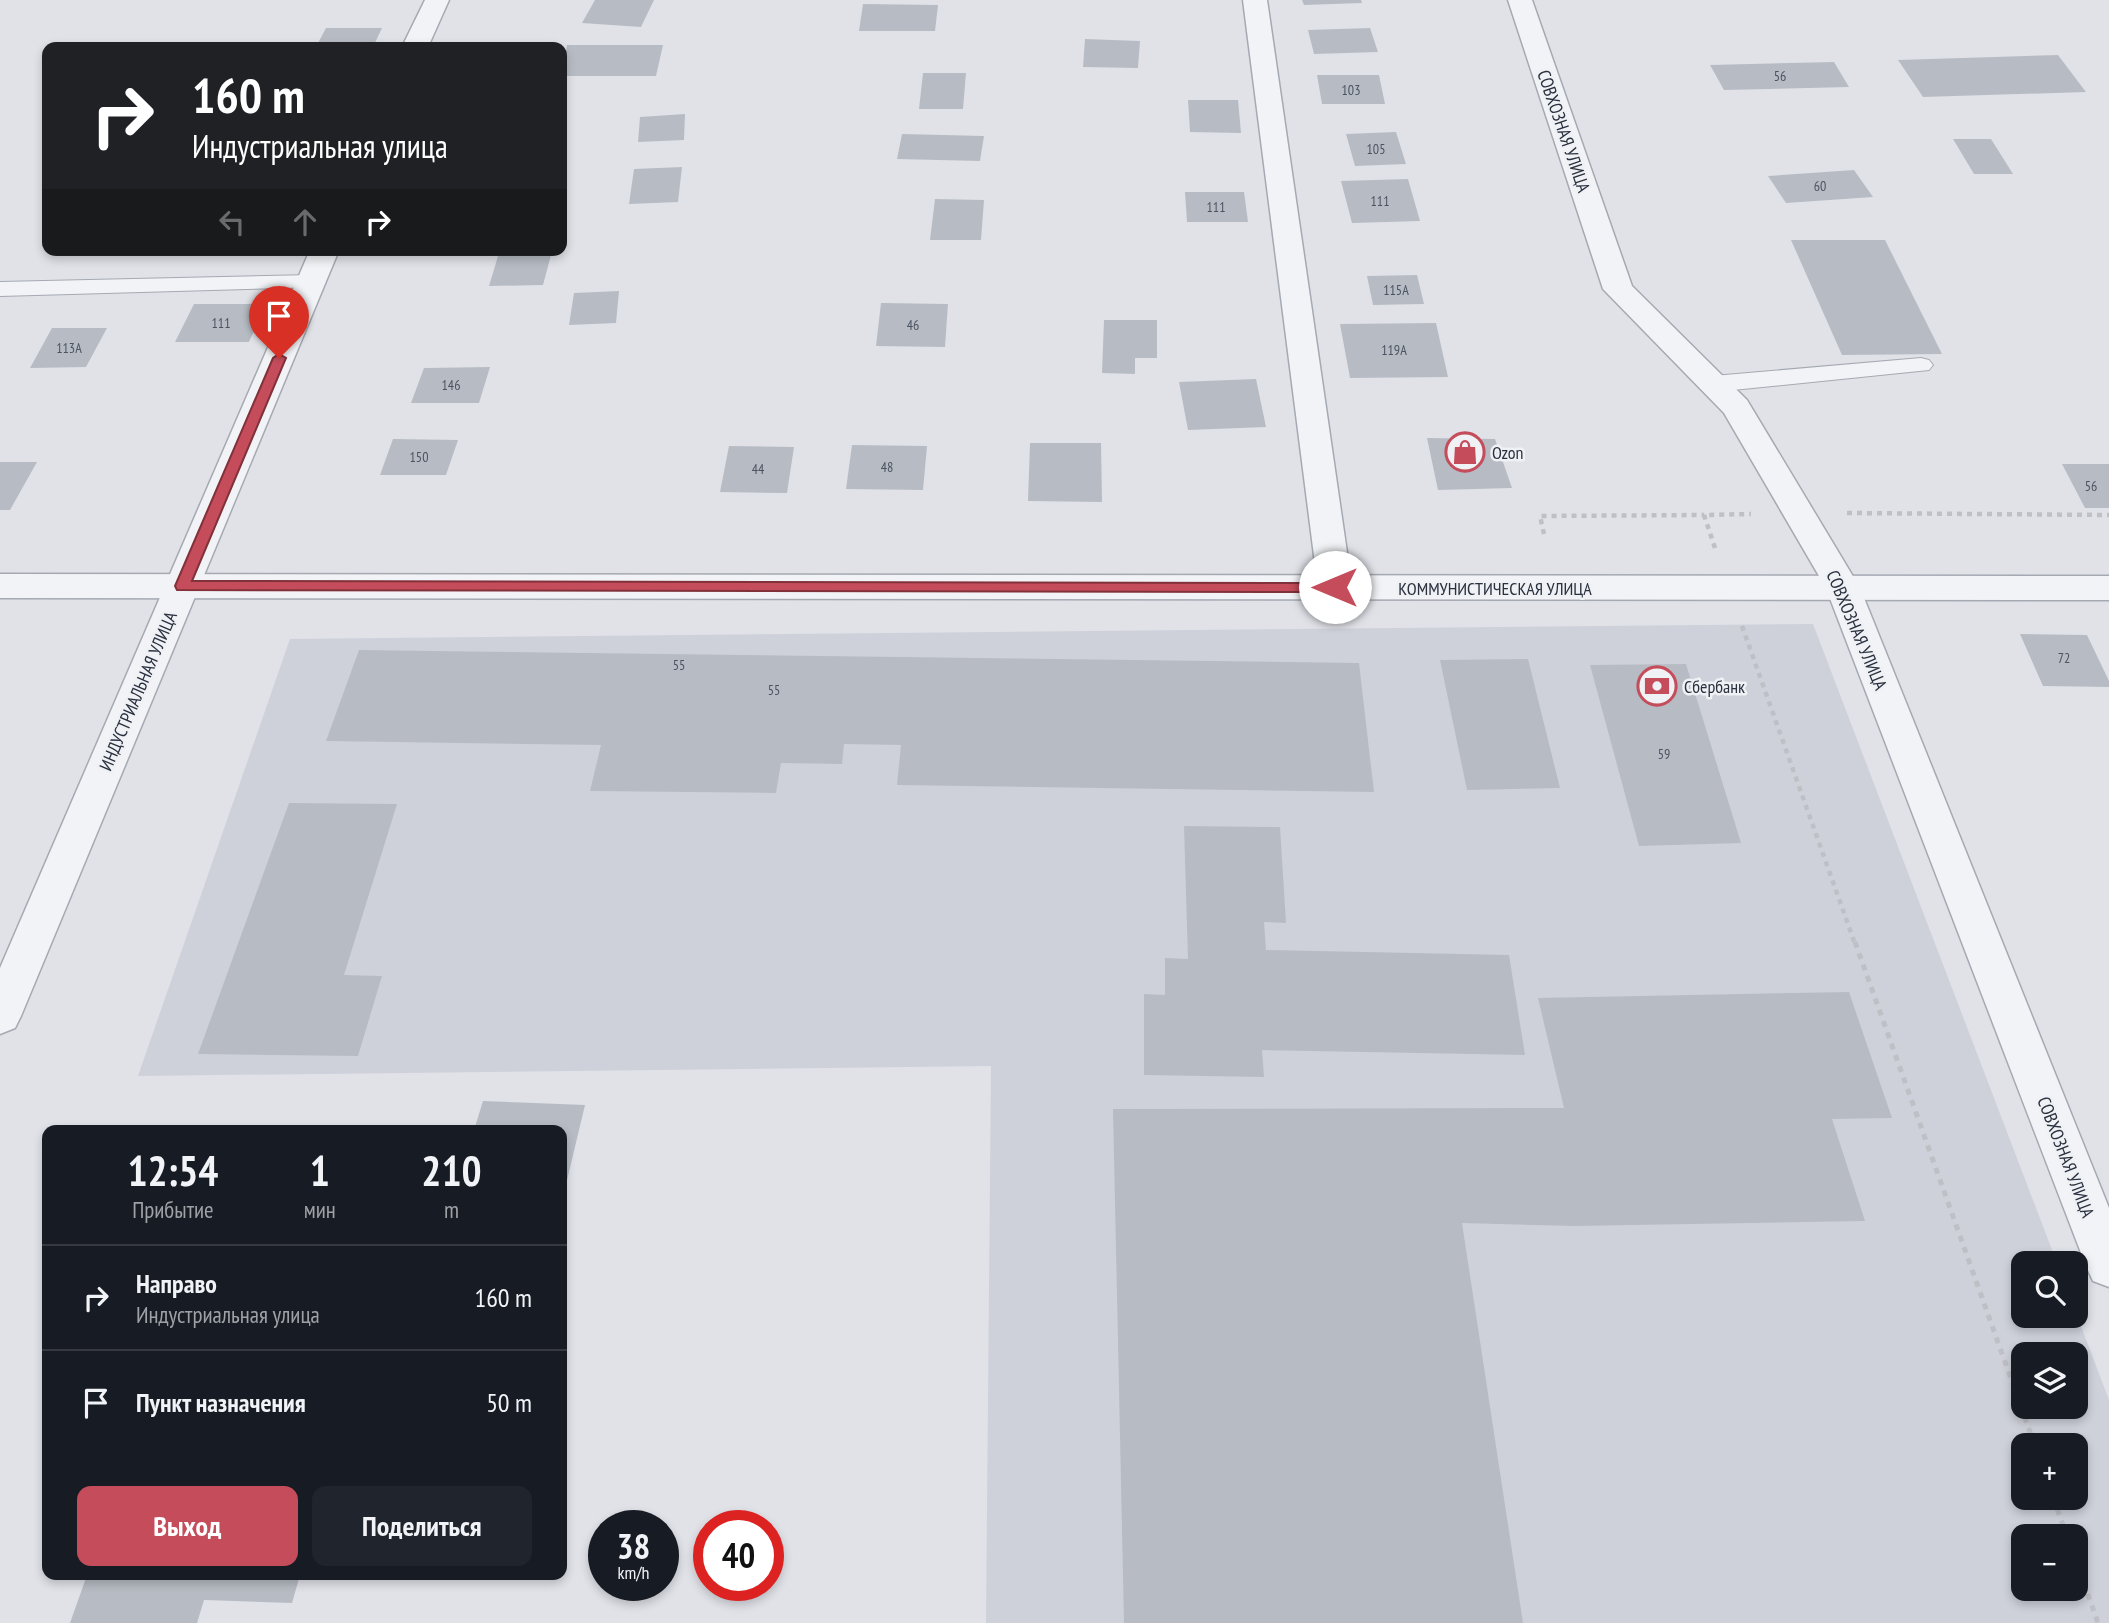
<!DOCTYPE html>
<html lang="ru">
<head>
<meta charset="utf-8">
<style>
	body { margin:0; font-family:"PT Sans Narrow",sans-serif; background:#20242c; color:#f1f3f6; height:100vh; display:flex; flex-direction:column; font-size:26px; white-space:nowrap }
	* { box-sizing:border-box; margin:0 }
	p { font-size:23px; color:#9ea1a6 }
	.icon { flex:none; width:38px; height:38px; fill:none; stroke:currentColor; stroke-width:2; stroke-linecap:round; stroke-linejoin:round }
	.map { position:relative; flex:1; overflow:hidden }
	.drawer { position:absolute; left:42px; top:1125px; width:525px; height:455px; display:flex; flex-direction:column; background:#171b24; border-radius:14px; box-shadow:0 4px 10px #0003 }
	.drawer>* { flex:none }
	.top-card { position:absolute; left:42px; top:42px; width:525px; height:214px; border-radius:14px; box-shadow:0 4px 10px #0003; background:#202124; color:#fff; overflow:hidden }
	.controls { position:absolute; left:2011px; top:1251px; display:grid; gap:14px }
	.controls a { display:grid; place-items:center; width:77px; height:77px; border-radius:14px; background:#171b24; box-shadow:0 4px 10px #0003; font-size:35px }
	.speed { position:absolute; left:588px; top:1510px; display:flex; gap:14px; font-size:35px; font-weight:700; text-align:center }
	.speed>* { display:grid; place-content:center; width:91px; height:91px; border-radius:50%; background:#171b24; box-shadow:0 4px 10px #0003; line-height:1 }
	.speed small { font-size:18px; font-weight:400 }
	.speed .limit { border:10px solid #d22; background:#fff; color:#111 }
	.pin { position:absolute; display:grid; place-items:center; width:60px; height:60px; color:#fff; margin:-72px -30px; border-radius:50% 50% 50% 0; rotate:-45deg; box-shadow:0 0 7px #0007 }
	.pin .icon { rotate:45deg }
	.me { position:absolute; width:77px; margin:-38px; rotate:270deg; stroke-linejoin:round; filter:drop-shadow(0 0 5px #0008) }
	.turn { display:flex; align-items:center; gap:24px; height:147px; padding:0 35px; font-size:32px }
	.turn .icon { width:91px; height:91px; stroke-width:2.5 }
	.turn b { display:block; font-size:49px; line-height:60px }
	.lanes { display:flex; align-items:center; height:66px; padding:0 35px; background:#0003; justify-content:center; gap:35px; direction:ltr }
	.lanes .off { opacity:.35 }
	.eta { display:flex; justify-content:space-evenly; align-items:center; height:119px; text-align:center }
	.eta b { font-size:42px; font-weight:600; line-height:49px }
	.button { display:flex; gap:14px; margin-top:auto; padding:14px 35px }
	.button a { flex:1; height:80px; border-radius:14px; background:#c54c5a; color:#fff; font-size:28px; font-weight:600; line-height:80px; text-align:center }
	.button a+a { background:#20242c; color:#f1f3f6 }
	ul { padding:0; list-style:none }
	li { display:flex; align-items:center; gap:21px; height:105px; padding:0 35px; border-top:2px solid #363941 }
	li div { flex:1 }
	li b { display:block; font-size:26px }
	li em { font-style:normal }
	.map>svg:first-child { display:block }
	.built { fill:#ced1da; fill-rule:evenodd }
	.building { fill:#b7bcc4 }
	.lines { fill:none; stroke-linecap:round; stroke-linejoin:round }
	.service-casing { stroke:#a5a9b2; stroke-width:2 }
	.minor-casing { stroke:#a5a9b2; stroke-width:3 }
	.tertiary-casing { stroke:#a5a9b2; stroke-width:3 }
	.path-far1 { stroke:#bec0c6; stroke-width:4.5; stroke-dasharray:5 5; stroke-linecap:butt }
	.path { stroke:#bec0c6; stroke-width:5; stroke-dasharray:6 6; stroke-linecap:butt }
	.service { fill:#f2f3f6; fill-rule:evenodd }
	.minor { fill:#f2f3f6; fill-rule:evenodd }
	.tertiary { fill:#f2f3f6; fill-rule:evenodd }
	.route { fill:#c54c5a; stroke:#80313a; stroke-width:2 }
	.labels { text-anchor:middle; dominant-baseline:central; stroke-width:5; stroke-linejoin:round; paint-order:stroke }
	.number-label { font-size:14px; fill:#4c5360 }
	.street-label { font-size:18px; fill:#29303e; stroke:#eff1f5 }
	.poi-label { font-size:18px; fill:#29303e; stroke:#eff1f5; text-anchor:start }
</style>
</head>
<body>
<div class="map">
<svg width="2109" height="1623" viewBox="0 0 2109 1623">
	<rect width="100%" height="100%" fill="#e0e2e8"/>
	<path class="built" d="M1813 624 2057 1263 2023 1264V1316H2076V1313L2109 1400V1623H986L991 1066 138 1076 290 639ZM2023 1354H2076V1407H2023ZM2023 1446H2076V1498H2023ZM2023 1536H2076V1589H2023Z"/>
	<path class="building" d="M595 0H654L641 27 582 23Z
		M1302 0H1361L1362 3 1304 5Z
		M863 4 938 5 935 31H859Z
		M326 28H382L373 47H316Z
		M1370 28 1378 52 1314 54 1308 30Z
		M1085 39 1140 41 1138 68 1083 67Z
		M567 45H663L656 76H562Z
		M2058 55 2086 92 1923 97 1898 60Z
		M1834 62 1849 87 1724 90 1710 65Z
		M923 73H966L963 109H919Z
		M1317 75H1379L1385 104H1322Z
		M1188 100H1238L1241 133 1190 132Z
		M685 114 684 140 638 142 640 117Z
		M1396 132 1406 164 1355 166 1346 134Z
		M902 134 984 136 980 161 897 159Z
		M1953 139H1991L2013 174H1974Z
		M682 167 678 202 629 204 634 169Z
		M1854 170 1873 197 1786 203 1768 176Z
		M1408 179 1420 221 1352 223 1341 181Z
		M1185 192H1244L1248 222H1187Z
		M935 199 984 200 981 240H930Z
		M1791 240H1885L1942 354 1842 355Z
		M551 255 543 285 489 286 498 256Z
		M1417 275 1424 304 1373 305 1367 276Z
		M619 291 616 323 569 325 574 293Z
		M881 303 948 304 945 347 876 346Z
		M194 304H266L249 342H175Z
		M1104 320H1157V358H1135V374L1102 373Z
		M1436 323 1448 377 1350 378 1340 324Z
		M52 328H107L86 367 30 368Z
		M490 367 479 403H411L424 368Z
		M1256 379 1266 427 1188 430 1179 382Z
		M1427 438 1495 439 1512 488 1438 490Z
		M393 439 458 440 446 475H380Z
		M1030 443H1101L1102 502 1028 501Z
		M852 445 927 446 923 490 846 489Z
		M729 446 794 447 787 493 720 492Z
		M0 462H37L10 510H0Z
		M2062 464H2109V508H2085Z
		M2020 634 2087 635 2109 681V687L2043 686Z
		M359 650 1359 663 1374 792 897 785 901 745 844 744 842 764 781 763 776 793 590 791 601 745 326 741Z
		M1528 659 1560 788 1467 790 1440 660Z
		M1686 664 1741 843 1639 846 1590 665Z
		M289 803 397 804 344 975 382 976 358 1056 198 1054Z
		M1184 826 1280 827 1286 923 1264 922 1266 950 1509 955 1525 1055 1262 1050 1264 1077 1144 1075V994L1165 995V958L1188 959Z
		M1849 992 1892 1118 1832 1119 1865 1221 1574 1226 1462 1223 1523 1623H1124L1113 1109 1564 1108 1538 998Z
		M483 1101 585 1105 563 1197 562 1130H474Z
		M87 1575H300L292 1603 204 1600 197 1623H70Z"/>
	<g class="lines">
		<g class="service-casing">
			<path id="service" d="M312 275 320 277 323 282 320 287 0 296V282Z
				M1921 358 1929 360 1933 365 1929 370 1713 392 1704 389 1701 384 1704 379 1713 376Z"/>
		</g>
		<g class="minor-casing">
			<path id="minor" d="M425 0H449L428 47H402Z
				M1243 0H1267L1352 587 1347 595 1335 599 1323 595 1318 587Z
				M1508 0H1532L1632 286 1747 400 1860 588 2109 1208V1287L2093 1281 2086 1266 1826 588 1724 413 1603 289Z
				M310 250H339L21 1016 15 1028 0 1034V968Z"/>
		</g>
		<g class="tertiary-casing">
			<path id="tertiary" d="M0 574 2109 576V600L0 598Z"/>
		</g>
		<path class="path-far1" d="M1847 513 2109 515
			M1544 534 1540 516 1704 515
			M1715 548 1704 515 1751 514
			M1742 626 1855 944"/>
		<path class="path" d="M1855 942 2035 1446
			M2053 1498 2067 1536
			M2076 1560 2098 1623"/>
		<use href="#service" class="service"/>
		<use href="#minor" class="minor"/>
		<use href="#tertiary" class="tertiary"/>
	</g>
	<path class="route" d="M279 354 286 358 192 581 1335 583 1342 587 1335 592 177 590 175 586 273 358Z"/>
	<defs>
		<g id="shop-ring" transform="scale(2.0125)"><circle r="9.5" fill="#eff1f5" stroke="#c54c5a" stroke-width="1.5"/><path d="M-5-2.5h2.3a2.7 3.5 0 0 1 5.4 0H5L5.5 6h-11ZM-1.5-2.5h3a1.5 2.3 0 0 0-3 0Z" fill="#c54c5a"/></g>
		<g id="bank-ring" transform="scale(2.0125)"><circle r="9.5" fill="#eff1f5" stroke="#c54c5a" stroke-width="1.5"/><path d="M-6-4H6V4H-6ZM0-2.3a2.3 2.3 0 1 0 0 4.6a2.3 2.3 0 1 0 0-4.6Z" fill="#c54c5a"/></g>
	</defs>
	<g fill-rule="evenodd">
		<use href="#shop-ring" x="1465" y="452"/>
		<use href="#bank-ring" x="1657" y="686"/>
	</g>
	<g class="labels">
		<g class="number-label">
			<text x="1780" y="76">56</text>
			<text x="1351" y="90">103</text>
			<text x="1376" y="149">105</text>
			<text x="1820" y="186">60</text>
			<text x="1380" y="201">111</text>
			<text x="1216" y="207">111</text>
			<text x="1396" y="290">115А</text>
			<text x="221" y="323">111</text>
			<text x="913" y="325">46</text>
			<text x="69" y="348">113А</text>
			<text x="1394" y="350">119А</text>
			<text x="451" y="385">146</text>
			<text x="419" y="457">150</text>
			<text x="887" y="467">48</text>
			<text x="758" y="469">44</text>
			<text x="2091" y="486">56</text>
			<text x="2064" y="658">72</text>
			<text x="679" y="665">55</text>
			<text x="774" y="690">55</text>
			<text x="1664" y="754">59</text>
		</g>
		<g class="street-label">
			<text transform="translate(1564 131) rotate(71)">СОВХОЗНАЯ УЛИЦА</text>
			<text x="1495" y="588">КОММУНИСТИЧЕСКАЯ УЛИЦА</text>
			<text transform="translate(1857 630) rotate(67)">СОВХОЗНАЯ УЛИЦА</text>
			<text transform="translate(138 691) rotate(-67)">ИНДУСТРИАЛЬНАЯ УЛИЦА</text>
			<text transform="translate(2066 1157) rotate(69)">СОВХОЗНАЯ УЛИЦА</text>
		</g>
		<g class="poi-label">
			<text x="1492" y="452">Ozon</text>
			<text x="1684" y="686">Сбербанк</text>
		</g>
	</g>
</svg>
<div class="controls">
<a><svg class="icon" aria-label="search" viewBox="0 0 24 24"><circle cx="10" cy="10" r="6"/><path d="M15 15l6 6"/></svg></a>
<a><svg class="icon" aria-label="layers" viewBox="0 0 24 24"><path d="M12 4l9 5-9 5-9-5zM3 14l9 5 9-5"/></svg></a>
<a>+</a>
<a>−</a>
</div>
<div class="speed"><div>38<small>km/h</small></div><div class="limit">40</div></div>
<div class="pin" style="left:279px;top:358px;background:#d93025"><svg class="icon" aria-label="arrive" viewBox="0 0 24 24"><path d="M6 21V4h12l-3 4 3 4H6"/></svg></div>
<svg class="me" style="left:1335px;top:587px" viewBox="-20 -20 40 40"><circle r="19" fill="#fff"/><path d="M0-13L10 11 0 6-10 11z" fill="#c54c5a"/></svg>
<div class="top-card">
<div class="turn"><svg class="icon" aria-label="right" viewBox="0 0 24 24"><path d="M7 20v-9h11M14 6l5 5-5 5"/></svg><div><b>160 m</b>Индустриальная улица</div></div>
<div class="lanes"><svg class="icon off" aria-label="left" viewBox="0 0 24 24"><path d="M17 20v-9H6M10 6l-5 5 5 5"/></svg><svg class="icon off" aria-label="ahead" viewBox="0 0 24 24"><path d="M12 20V5M6 11l6-6 6 6"/></svg><svg class="icon" aria-label="right" viewBox="0 0 24 24"><path d="M7 20v-9h11M14 6l5 5-5 5"/></svg></div>
</div>
<section class="drawer">
<div class="eta">
<div><b>12:54</b><p>Прибытие</p></div>
<div><b>1</b><p>мин</p></div>
<div><b>210</b><p>m</p></div>
</div>
<ul>
<li><svg class="icon" aria-label="right" viewBox="0 0 24 24"><path d="M7 20v-9h11M14 6l5 5-5 5"/></svg><div><b>Направо</b><p>Индустриальная улица</p></div><em>160 m</em></li>
<li><svg class="icon" aria-label="arrive" viewBox="0 0 24 24"><path d="M6 21V4h12l-3 4 3 4H6"/></svg><div><b>Пункт назначения</b></div><em>50 m</em></li>
</ul>
<div class="button"><a>Выход</a><a>Поделиться</a></div>
</section>
</div>
</body>
</html>
